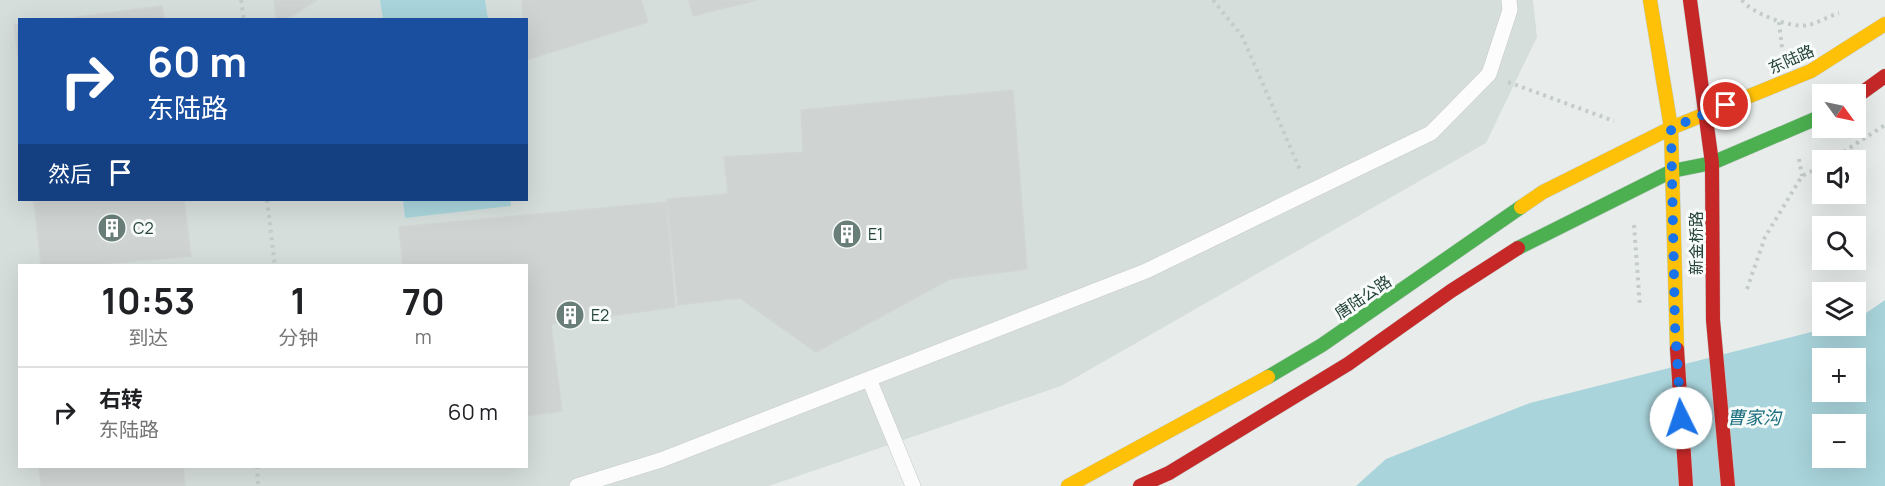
<!DOCTYPE html>
<html lang="zh">
<head>
<meta charset="utf-8">
<style>
	body { margin:0; font-family:Manrope,"Noto Sans SC",sans-serif; background:#f6f6f6; color:#202124; height:100vh; display:flex; flex-direction:column; font-size:22px; white-space:nowrap }
	* { box-sizing:border-box; margin:0 }
	p { font-size:20px; color:#757577 }
	.icon { flex:none; width:33px; height:33px; fill:none; stroke:currentColor; stroke-width:2; stroke-linecap:round; stroke-linejoin:round }
	.map { position:relative; flex:1; overflow:hidden }
	.sheet { position:absolute; left:18px; top:264px; width:510px; height:204px; display:flex; flex-direction:column; background:#fff; border-radius:0px; box-shadow:0 6px 24px #0002 }
	.sheet>* { flex:none }
	.top-card { position:absolute; left:18px; top:18px; width:510px; height:183px; border-radius:0px; box-shadow:0 6px 24px #0002; background:#1a4fa0; color:#fff; overflow:hidden }
	.needle { width:39px; rotate:123deg }
	.buttons { position:absolute; left:1812px; top:84px; display:grid; gap:12px }
	.buttons a { display:grid; place-items:center; width:54px; height:54px; border-radius:0px; background:#fff; box-shadow:0 6px 24px #0002; font-size:30px }
	.pin { position:absolute; display:grid; place-items:center; width:51px; height:51px; color:#fff; margin:-26px; border:3px solid #fff; border-radius:50%; box-shadow:0 2px 6px #0007 }
	.me { position:absolute; width:66px; margin:-33px; rotate:356deg; stroke-linejoin:round; filter:drop-shadow(0 0 4px #0008) }
	.turn { display:flex; align-items:center; gap:21px; height:126px; padding:0 30px; font-size:27px }
	.turn .icon { width:78px; height:78px; stroke-width:2.5 }
	.turn b { display:block; font-size:42px; line-height:51px }
	.then { display:flex; align-items:center; height:57px; padding:0 30px; background:#0003; gap:12px; font-size:22px }
	.eta { display:flex; justify-content:space-evenly; align-items:center; height:102px; text-align:center }
	.eta b { font-size:36px; font-weight:700; line-height:42px }
	ul { padding:0; list-style:none }
	li { display:flex; align-items:center; gap:18px; height:90px; padding:0 30px; border-top:2px solid #e0e0e0 }
	li div { flex:1 }
	li b { display:block; font-size:22px }
	li em { font-style:normal }
	.map>svg:first-child { display:block }
	.built { fill:#d6dedb; fill-rule:evenodd }
	.water { fill:#a9d4db; fill-rule:evenodd }
	.building { fill:#cfd4d2; stroke:#d1d6d4; stroke-width:1.5 }
	.lines { fill:none; stroke-linecap:round; stroke-linejoin:round }
	.lane-casing { stroke:#c5cac8; stroke-width:16 }
	.fast-casing { stroke:#c3cbc8; stroke-width:15 }
	.slow-casing { stroke:#c3cbc8; stroke-width:15 }
	.jam-casing { stroke:#c3cbc8; stroke-width:15 }
	.path { stroke:#c3ccca; stroke-width:4; stroke-dasharray:3 4.5; stroke-linecap:butt }
	.lane { stroke:#fcfcfc; stroke-width:15 }
	.fast { stroke:#4caf50; stroke-width:14 }
	.slow { stroke:#ffc107; stroke-width:14 }
	.jam { stroke:#c62828; stroke-width:14 }
	.route { stroke:#1a73e8; stroke-width:10; stroke-dasharray:0 18 }
	.labels { text-anchor:middle; dominant-baseline:central; stroke-width:6; stroke-linejoin:round; paint-order:stroke }
	.street-label { font-size:16px; fill:#24423a; stroke:#f7fbf9 }
	.poi-label { font-size:16px; fill:#24423a; stroke:#f7fbf9; text-anchor:start }
	.water-label { font-size:18px; font-style:italic; fill:#1c6f80; stroke:#f7fbf9 }
</style>
</head>
<body>
<div class="map">
<svg width="1885" height="486" viewBox="0 0 1885 486">
	<rect width="100%" height="100%" fill="#e8edeb"/>
	<path class="built" d="M0 0H1533L1537 37 1486 143 1061 386 769 486H0ZM20 20H526V200H20ZM20 266H526V466H20Z"/>
	<path class="water" d="M380 0H485L488 19H383Z
		M403 200H510L511 206 405 218Z
		M1885 300V486H1356L1386 459 1530 403 1835 326H1856V320ZM1822 358H1856V392H1822ZM1822 424H1856V458H1822Z"/>
	<path class="building" d="M274 0H317L286 20H276Z
		M522 0H641L648 22 526 60V20H523Z
		M689 0H757L693 16Z
		M162 6 164 20H54Z
		M14 24H20V73Z
		M1013 90 1027 269 950 279 816 352 740 298 678 305 667 199 728 194 724 157 803 152 801 110Z
		M34 200H184L191 256 80 266H41Z
		M666 202 675 307 551 324 562 411 526 416V266H403L399 227Z
		M39 466H183L185 486H41Z"/>
	<g class="lines">
		<g class="lane-casing">
			<path id="lane" d="M869 379 913 486
				M577 486 661 460 1146 271 1431 133 1489 74 1510 10 1509 0"/>
		</g>
		<g class="fast-casing">
			<path id="fast" d="M1518 248 1672 171 1712 163 1822 116
				M1268 377 1322 345 1521 207"/>
		</g>
		<g class="slow-casing">
			<path id="slow" d="M1650 0 1671 128 1677 349
				M1521 207 1543 192 1671 128 1811 71 1885 24
				M1068 486 1268 377"/>
		</g>
		<g class="jam-casing">
			<path id="jam" d="M1690 0 1712 163 1713 320 1728 486
				M1856 97 1885 76
				M1677 349 1686 486
				M1140 486 1169 473 1348 364 1451 291 1518 248"/>
		</g>
		<path class="path" d="M241 0 244 20
			M1213 0 1242 36 1301 172
			M1742 0C1751 13 1792 29 1808 25 1818 23 1829 16 1839 13
			M1779 22 1782 48
			M1508 82 1614 121
			M1799 159 1802 176
			M1831 160 1885 125
			M267 200 275 266
			M1634 225 1640 307
			M1747 289 1765 237 1802 176 1822 166
			M257 466 258 486"/>
		<use href="#lane" class="lane"/>
		<use href="#fast" class="fast"/>
		<use href="#slow" class="slow"/>
		<use href="#jam" class="jam"/>
	</g>
	<g class="lines">
		<path class="route" d="M1681 418 1675 326 1671 128 1726 105"/>
	</g>
	<defs>
		<g id="building-disc" transform="scale(1.5)"><circle r="9.5" fill="#697e78" stroke="#f7fbf9"/><path d="M-4-6H4V6H1V3H-1V6H-4ZM-2.5-4.3h1.7v1.8h-1.7ZM.8-4.3h1.7v1.8H.8ZM-2.5-1h1.7V.8h-1.7ZM.8-1h1.7V.8H.8Z" fill="#fff"/></g>
	</defs>
	<g fill-rule="evenodd">
		<use href="#building-disc" x="112" y="228"/>
		<use href="#building-disc" x="847" y="234"/>
		<use href="#building-disc" x="570" y="315"/>
	</g>
	<g class="labels">
		<g class="street-label">
			<text transform="translate(1791 59) rotate(-24)">东陆路</text>
			<text transform="translate(1696 243) rotate(-90)">新金桥路</text>
			<text transform="translate(1363 297) rotate(-34)">唐陆公路</text>
		</g>
		<g class="poi-label">
			<text x="133" y="228">C2</text>
			<text x="868" y="234">E1</text>
			<text x="591" y="315">E2</text>
		</g>
		<g class="water-label">
			<text x="1754" y="417">曹家沟</text>
		</g>
	</g>
</svg>
<div class="buttons">
<a><svg class="needle" viewBox="-14 -14 28 28"><path d="M0-13l5 13h-10z" fill="#e53935"/><path d="M0 13l5-13h-10z" fill="#757577"/></svg></a>
<a><svg class="icon" aria-label="sound" viewBox="0 0 24 24"><path d="M4 9h4l5-4v14l-5-4H4zM17 9q2 3 0 6"/></svg></a>
<a><svg class="icon" aria-label="search" viewBox="0 0 24 24"><circle cx="10" cy="10" r="6"/><path d="M15 15l6 6"/></svg></a>
<a><svg class="icon" aria-label="layers" viewBox="0 0 24 24"><path d="M12 4l9 5-9 5-9-5zM3 14l9 5 9-5"/></svg></a>
<a>+</a>
<a>−</a>
</div>
<div class="pin" style="left:1726px;top:105px;background:#d93025"><svg class="icon" aria-label="arrive" viewBox="0 0 24 24"><path d="M6 21V4h12l-3 4 3 4H6"/></svg></div>
<svg class="me" style="left:1681px;top:418px" viewBox="-20 -20 40 40"><circle r="19" fill="#fff"/><path d="M0-13L10 11 0 6-10 11z" fill="#1a73e8"/></svg>
<div class="top-card">
<div class="turn"><svg class="icon" aria-label="right" viewBox="0 0 24 24"><path d="M7 20v-9h11M14 6l5 5-5 5"/></svg><div><b>60 m</b>东陆路</div></div>
<div class="then">然后<svg class="icon" aria-label="arrive" viewBox="0 0 24 24"><path d="M6 21V4h12l-3 4 3 4H6"/></svg></div>
</div>
<section class="sheet">
<div class="eta">
<div><b>10:53</b><p>到达</p></div>
<div><b>1</b><p>分钟</p></div>
<div><b>70</b><p>m</p></div>
</div>
<ul>
<li><svg class="icon" aria-label="right" viewBox="0 0 24 24"><path d="M7 20v-9h11M14 6l5 5-5 5"/></svg><div><b>右转</b><p>东陆路</p></div><em>60 m</em></li>
</ul>
</section>
</div>
</body>
</html>
